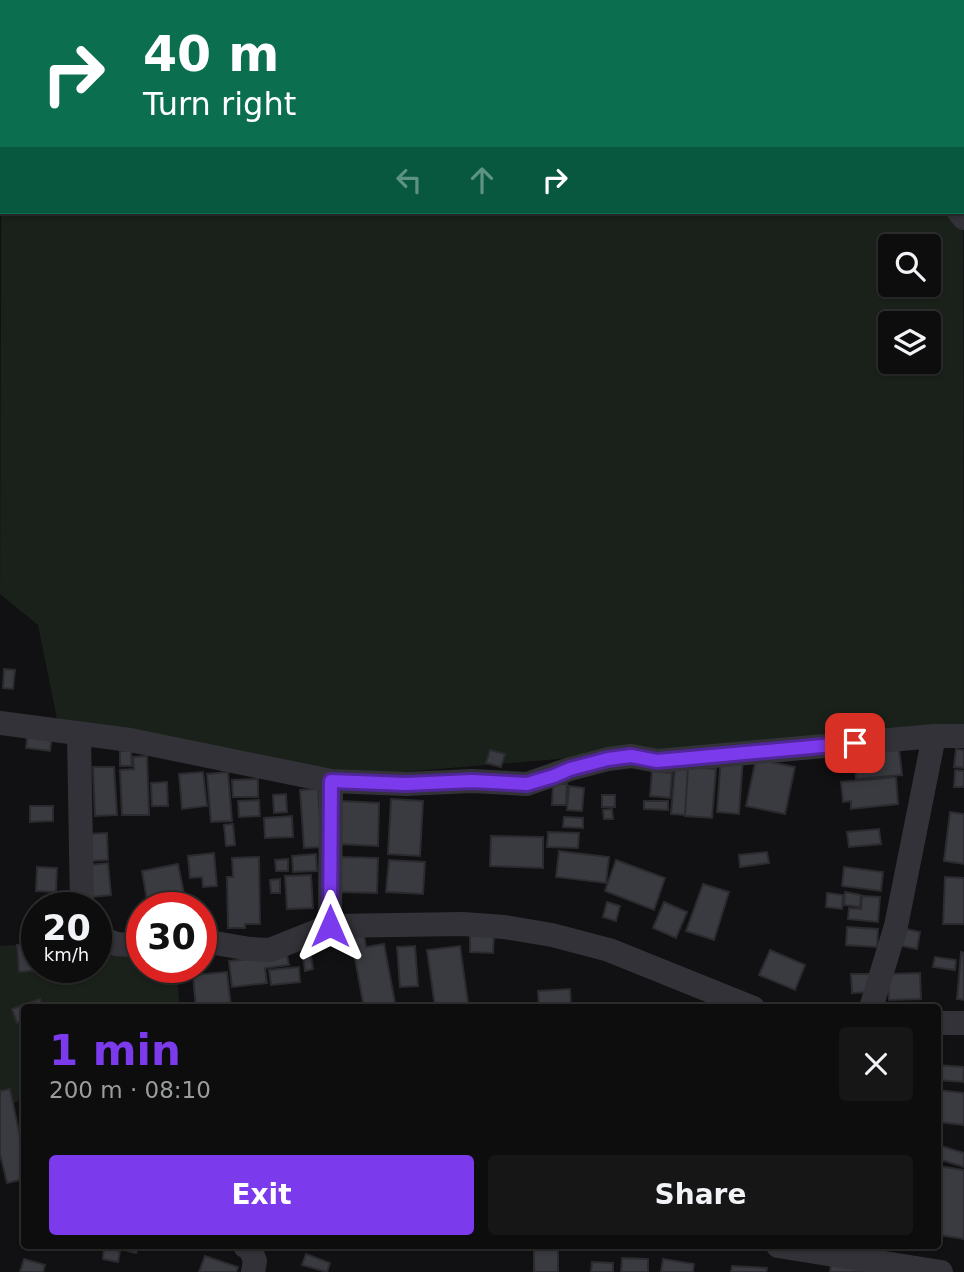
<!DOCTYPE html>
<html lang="en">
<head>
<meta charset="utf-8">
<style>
	body { margin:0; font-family:"DejaVu Sans",sans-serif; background:#161617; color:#f1f3f6; height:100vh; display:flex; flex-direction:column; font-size:26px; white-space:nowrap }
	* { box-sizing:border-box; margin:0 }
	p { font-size:23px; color:#9a9c9e }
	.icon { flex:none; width:38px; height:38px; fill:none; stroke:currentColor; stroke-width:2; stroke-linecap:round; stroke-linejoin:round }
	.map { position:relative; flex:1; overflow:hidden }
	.side { position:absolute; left:21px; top:1004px; width:920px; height:245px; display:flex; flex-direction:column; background:#0d0d0e; border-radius:7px; box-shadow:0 2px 5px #0004,0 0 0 2px #2d2d2e }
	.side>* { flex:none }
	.banner { position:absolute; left:0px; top:0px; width:964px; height:214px; box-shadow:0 2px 5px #0004,0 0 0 2px #2d2d2e; background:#0b6e4f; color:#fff; overflow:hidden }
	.fabs { position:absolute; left:878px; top:234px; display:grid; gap:14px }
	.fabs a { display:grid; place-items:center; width:63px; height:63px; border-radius:7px; background:#0d0d0e; box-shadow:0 2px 5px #0004,0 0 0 2px #2d2d2e; font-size:35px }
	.speed { position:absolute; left:21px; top:892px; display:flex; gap:14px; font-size:35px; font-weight:700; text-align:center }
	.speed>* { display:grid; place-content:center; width:91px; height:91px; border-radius:50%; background:#0d0d0e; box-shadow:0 2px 5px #0004,0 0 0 2px #2d2d2e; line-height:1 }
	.speed small { font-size:18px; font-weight:400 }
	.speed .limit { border:10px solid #d22; background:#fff; color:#111 }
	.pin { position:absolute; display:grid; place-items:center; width:60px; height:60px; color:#fff; margin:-30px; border-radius:14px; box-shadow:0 4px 10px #0006 }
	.me { position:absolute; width:77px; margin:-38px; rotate:0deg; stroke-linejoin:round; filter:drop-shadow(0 0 5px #0008) }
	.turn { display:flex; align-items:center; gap:24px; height:147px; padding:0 28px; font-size:32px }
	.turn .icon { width:91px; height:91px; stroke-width:2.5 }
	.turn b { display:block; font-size:49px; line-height:60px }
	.lanes { display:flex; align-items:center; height:66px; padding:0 28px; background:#0003; justify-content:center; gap:35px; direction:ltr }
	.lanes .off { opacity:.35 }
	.round { display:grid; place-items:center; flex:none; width:74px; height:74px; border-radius:7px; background:#161617 }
	.head { display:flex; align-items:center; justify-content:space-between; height:119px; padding:0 28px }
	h1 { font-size:42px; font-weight:600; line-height:52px; color:#7c3aed }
	.button { display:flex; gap:14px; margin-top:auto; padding:14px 28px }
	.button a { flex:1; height:80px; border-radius:7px; background:#7c3aed; color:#fff; font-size:28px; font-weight:600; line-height:80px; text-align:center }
	.button a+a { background:#161617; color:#f1f3f6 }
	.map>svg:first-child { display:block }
	.green { fill:#19211a; fill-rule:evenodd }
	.building { fill:#3a3b41; stroke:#2b2b2f; stroke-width:2 }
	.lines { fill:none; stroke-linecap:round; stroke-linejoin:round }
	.minor { stroke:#323238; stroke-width:24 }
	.route-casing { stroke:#51269a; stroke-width:18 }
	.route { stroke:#7c3aed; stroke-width:12 }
</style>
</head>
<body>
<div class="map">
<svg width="964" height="1272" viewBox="0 0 964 1272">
	<rect width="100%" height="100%" fill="#111113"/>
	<path class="green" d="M26 0H862L864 2H23Z
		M2 15V212H962L963 151 964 725 355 776 57 719 38 625 0 594ZM891 247H929V285H891ZM891 324H929V362H891Z
		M142 942V968H176L180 1008H24V1099L0 1108V946L37 944V968H96V943Z"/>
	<path class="building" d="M4 669 15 670 13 689 3 688Z
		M28 731 52 734 50 751 26 748Z
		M899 748 902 775 856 779 854 752Z
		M956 749 964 750V768L954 767Z
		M490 750 505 754 501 767 486 763Z
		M120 751H131L132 766H120Z
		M147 756 149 815H122L120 770 134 769 133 757Z
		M721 756 743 758 739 814 717 812Z
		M756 759 795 767 785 814 746 806Z
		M93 767H114L117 815 95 816Z
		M675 767 688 768 685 815 671 814Z
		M688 767 716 769 712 818 685 816Z
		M955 770 964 771V787H954Z
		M652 771 672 773 670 798 650 796Z
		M203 772 207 806 182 809 179 774Z
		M228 772 232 821 211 822 207 774Z
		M896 777 898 804 851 809V801L843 802 841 782Z
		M258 779V797H233L232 780Z
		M167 782 168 806H152L151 783Z
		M553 783 567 784 566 805H552Z
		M569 786 584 788 582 811 567 810Z
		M318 789 322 847 304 848 300 790Z
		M286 794 287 812 274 813 273 795Z
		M602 795H615V807H602Z
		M391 799 423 801 420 856 388 854Z
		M259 800 260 816 239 817 238 801Z
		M341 801 379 803 378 846 339 844Z
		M644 801H668V810L644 809Z
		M30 806H53V821L30 822Z
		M612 809 613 819H604L603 810Z
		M950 812 964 814V864L944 861Z
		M292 816 293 837 265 838 264 818Z
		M564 817 583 818V828L563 827Z
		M233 824 235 845 226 846 224 825Z
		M879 829 881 844 849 847 847 832Z
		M548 832 579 833 578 848 547 847Z
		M107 833 108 860 90 861 89 834Z
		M491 836 543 837V868L490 866Z
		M559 851 609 857 606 883 556 877Z
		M767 852 769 863 740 867 739 855Z
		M214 853 217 886 203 887 202 877 190 878 188 856Z
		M316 854 317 871 293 872 292 856Z
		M259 857 260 924H245V928H228L227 877H233L232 858Z
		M339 857 378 858 377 893 338 892Z
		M288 859V871H276L275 860Z
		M389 860 425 862 423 894 386 892Z
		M616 860 665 878 654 910 605 891Z
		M108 863 111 895 92 897 89 865Z
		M178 864 184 894 147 900 142 871Z
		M37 867 57 868 56 892 36 891Z
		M844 867 883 872 881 891 842 886Z
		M311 875 313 908 287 909 285 876Z
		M945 877 964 878V924H943Z
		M280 879V893H271L270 880Z
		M703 884 729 892 714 940 686 931Z
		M845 892 861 895 860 907 844 905Z
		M827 893 843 895 842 909 826 907Z
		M862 896 880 897 878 922 848 919 849 908 861 909Z
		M607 902 620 906 616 921 603 917Z
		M664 902 687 912 676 938 653 928Z
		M847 927 878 929 877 947 846 945Z
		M906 929 920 932 917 949 902 946Z
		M470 931 494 933 493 953 470 952Z
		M364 935 366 947 384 944 396 1008H364L351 937Z
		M37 943V968L43 970 19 972 17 945Z
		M309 945 313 969 305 971 302 946Z
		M415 946 418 986 400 987 397 947Z
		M460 946 468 1003 435 1007 427 950Z
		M770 950 805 965 795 990 759 975Z
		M961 952 964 953V1000L957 999Z
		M287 955 289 965 265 968 267 983 232 987 229 961Z
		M935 957 956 960 955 970 933 967Z
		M299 967 300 982 271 985 269 970Z
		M227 972 231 1008H196L193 975Z
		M920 973 921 999 889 1000 888 974Z
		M851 974H873V992L852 993Z
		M570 989 571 1008H539L538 991Z
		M40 999 43 1008H24V1020L17 1023 12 1009Z
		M938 1065 964 1067 963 1082 938 1080Z
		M10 1089 24 1156V1179L7 1183 0 1154V1091Z
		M938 1090 964 1093V1125L938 1122Z
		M938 1145 964 1153V1167L938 1159Z
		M938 1166 964 1170V1239L938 1235Z
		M109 1246H138L136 1253Z
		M534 1246H558V1272H534Z
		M104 1248 120 1251 118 1262 103 1259Z
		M306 1254 330 1263 327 1272 302 1265Z
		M205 1256 238 1267 236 1272H199Z
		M622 1258 648 1259V1272H621Z
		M24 1259 45 1265 43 1272H20Z
		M663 1259 694 1264 693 1272H661Z
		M592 1262 613 1263V1272H591Z
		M831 1264 879 1272H830Z
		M732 1266 767 1268 766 1272H731Z"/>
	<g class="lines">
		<path class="minor" d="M821 0 823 2
			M102 2 105 0
			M929 2 932 0
			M0 60 2 59
			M962 174H964
			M959 212 964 218
			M0 723 130 740 331 781 406 784 472 781 527 784 570 769 608 759 631 756 658 761 934 736H964
			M79 734 82 908
			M330 926 331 781
			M96 937 117 944 142 946
			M201 944 209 942 250 949 270 950 330 926 463 924 504 927 552 935 609 950 753 1008
			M871 1008 896 926 934 736
			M938 1023H964
			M245 1246 250 1248 255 1261 253 1272
			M778 1246 941 1272"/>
	</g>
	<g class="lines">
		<g class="route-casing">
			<path id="route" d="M330 926 331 781 406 784 472 781 527 784 554 776 570 769 608 759 631 756 657 761 855 743"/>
		</g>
		<use href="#route" class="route"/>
	</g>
</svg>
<div class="fabs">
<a><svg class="icon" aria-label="search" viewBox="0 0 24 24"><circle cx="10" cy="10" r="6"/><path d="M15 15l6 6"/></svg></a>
<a><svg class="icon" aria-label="layers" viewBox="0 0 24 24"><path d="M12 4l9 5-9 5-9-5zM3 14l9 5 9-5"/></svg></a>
</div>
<div class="speed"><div>20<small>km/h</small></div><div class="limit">30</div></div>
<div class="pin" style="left:855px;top:743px;background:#d93025"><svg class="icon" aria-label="arrive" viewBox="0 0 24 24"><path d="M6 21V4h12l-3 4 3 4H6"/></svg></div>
<svg class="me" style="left:330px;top:926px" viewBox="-20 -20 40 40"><path d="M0-17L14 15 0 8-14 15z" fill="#7c3aed" stroke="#fff" stroke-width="4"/></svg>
<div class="banner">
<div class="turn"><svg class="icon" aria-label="right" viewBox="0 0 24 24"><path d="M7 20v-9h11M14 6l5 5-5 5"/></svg><div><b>40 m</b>Turn right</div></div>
<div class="lanes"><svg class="icon off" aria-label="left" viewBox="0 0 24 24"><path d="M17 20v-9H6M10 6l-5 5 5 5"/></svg><svg class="icon off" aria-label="ahead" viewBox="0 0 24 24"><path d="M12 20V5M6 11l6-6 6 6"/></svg><svg class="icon" aria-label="right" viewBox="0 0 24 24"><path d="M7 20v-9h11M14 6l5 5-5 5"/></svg></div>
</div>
<section class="side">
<div class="head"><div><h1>1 min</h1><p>200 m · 08:10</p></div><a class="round"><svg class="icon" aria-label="close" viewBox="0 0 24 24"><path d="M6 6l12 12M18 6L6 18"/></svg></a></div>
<div class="button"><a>Exit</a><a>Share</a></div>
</section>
</div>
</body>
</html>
